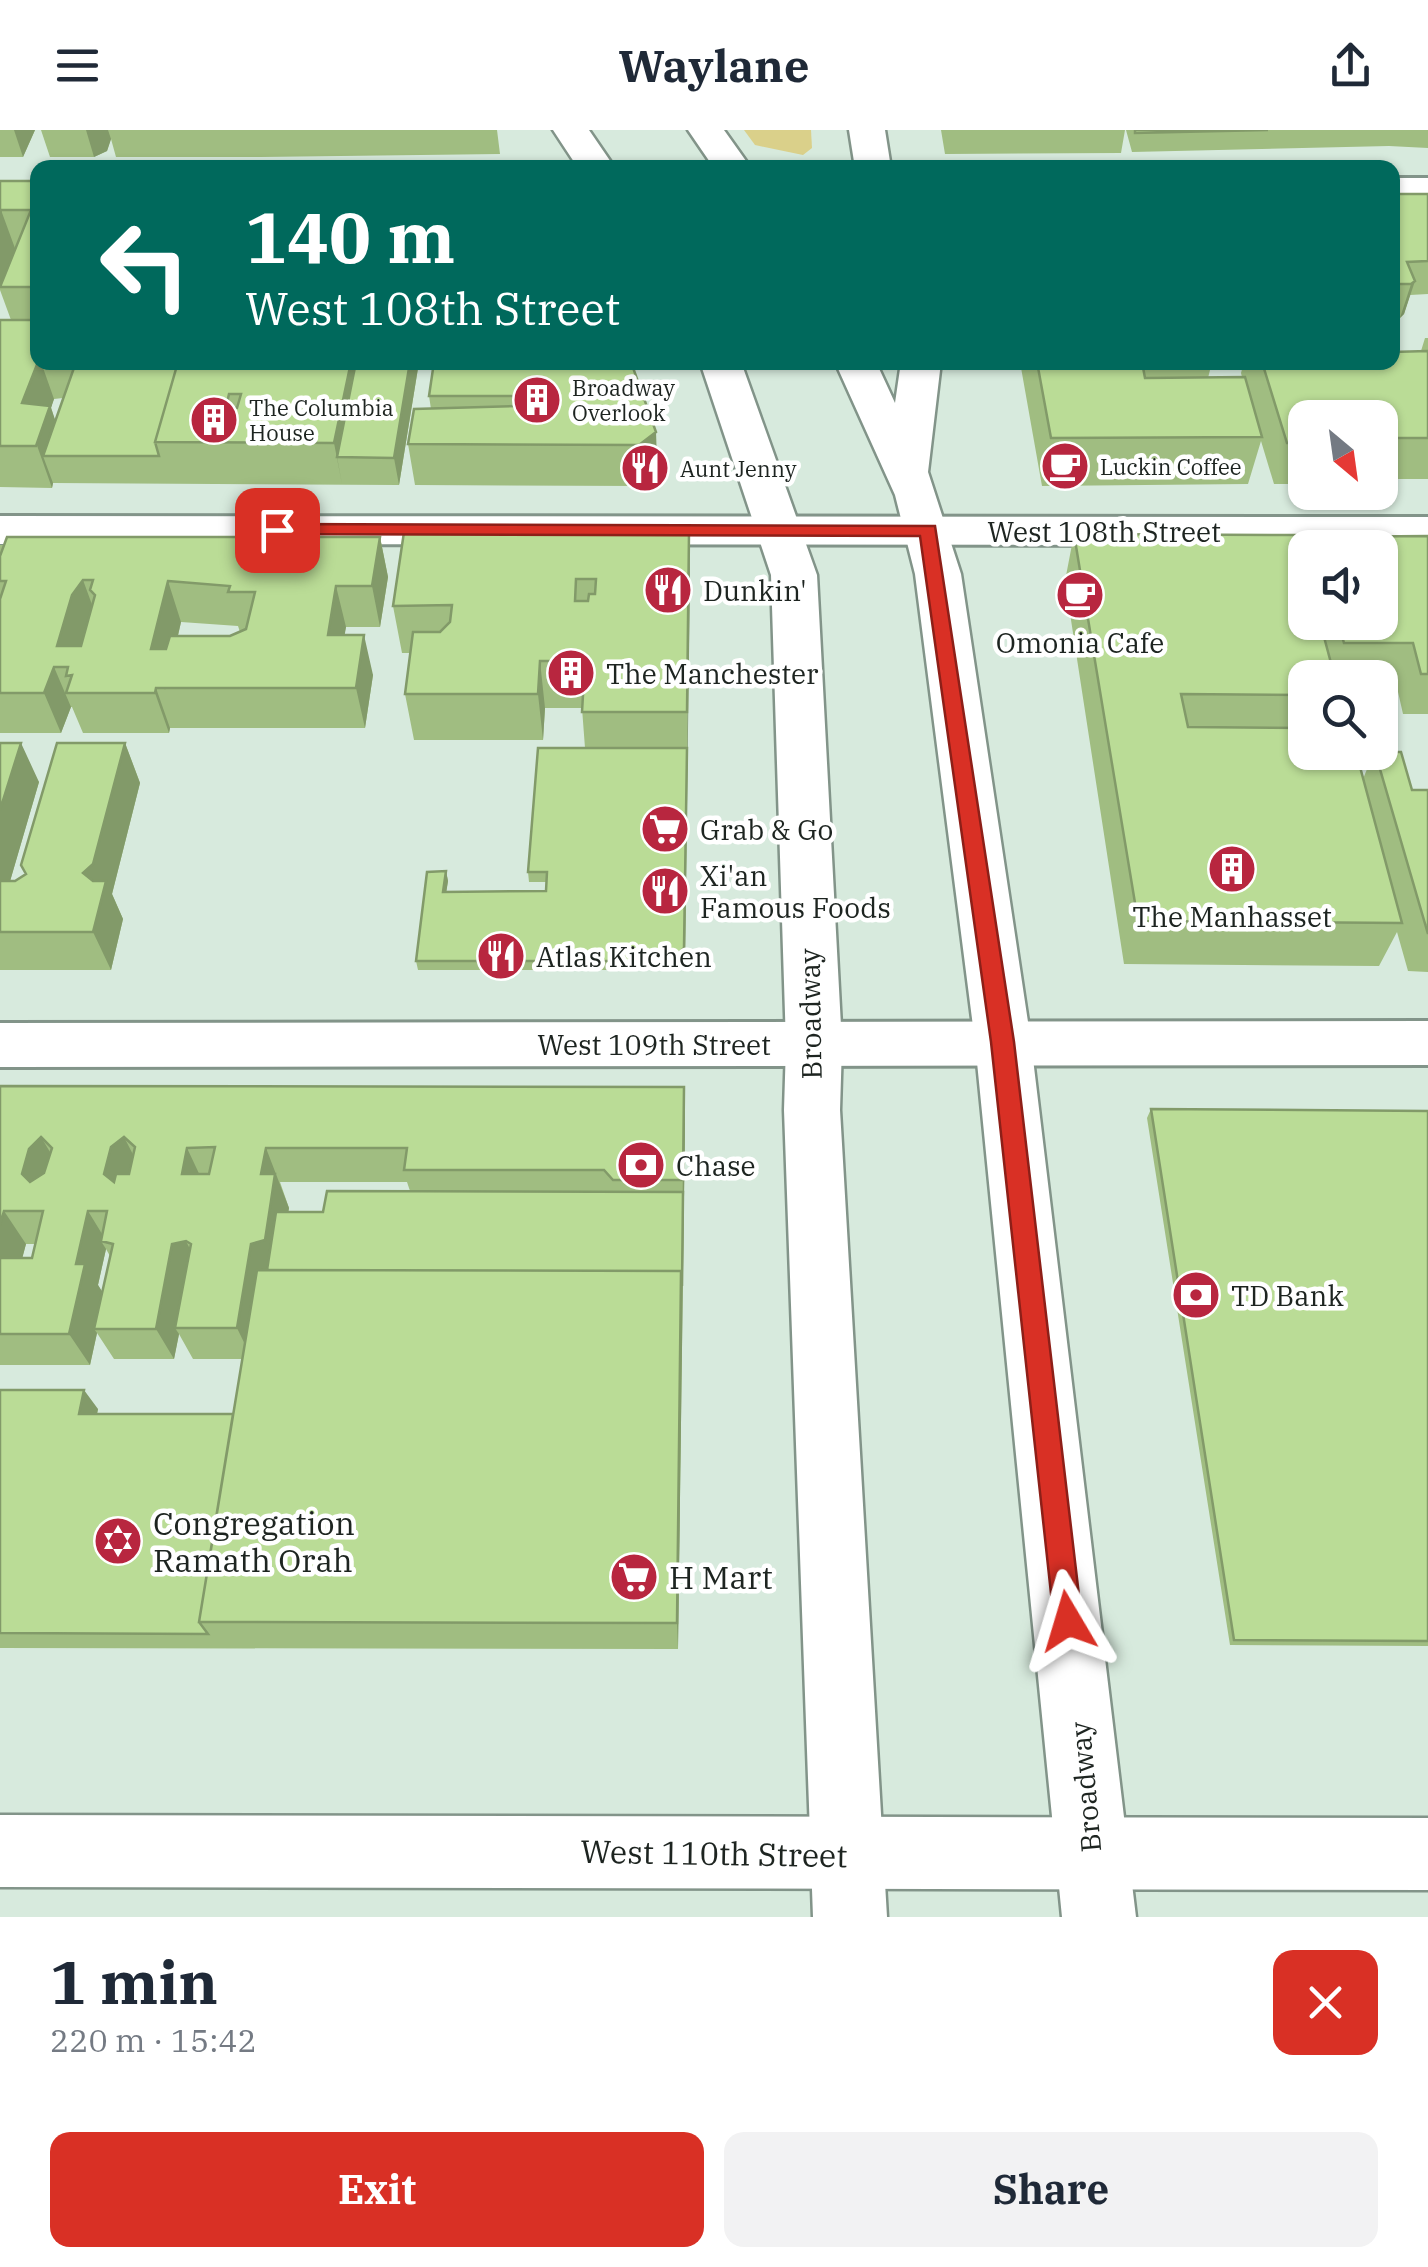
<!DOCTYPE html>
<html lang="en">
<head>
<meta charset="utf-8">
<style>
	body { margin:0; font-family:"IBM Plex Serif",serif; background:#f2f2f3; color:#1f2937; height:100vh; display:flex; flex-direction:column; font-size:38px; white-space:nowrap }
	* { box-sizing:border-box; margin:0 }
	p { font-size:32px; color:#747a83 }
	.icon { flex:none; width:55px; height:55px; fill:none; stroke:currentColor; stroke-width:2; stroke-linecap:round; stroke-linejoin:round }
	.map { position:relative; height:1787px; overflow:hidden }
	.details { display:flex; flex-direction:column; background:#fff; flex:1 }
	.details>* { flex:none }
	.banner { position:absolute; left:30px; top:30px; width:1370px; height:210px; border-radius:20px; box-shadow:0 2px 8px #0004; background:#00695c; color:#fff; overflow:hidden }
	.needle { width:65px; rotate:151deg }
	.fabs { position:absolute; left:1288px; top:270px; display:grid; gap:20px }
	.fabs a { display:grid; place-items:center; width:110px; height:110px; border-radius:20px; background:#fff; box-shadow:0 2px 8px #0004; font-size:50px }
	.pin { position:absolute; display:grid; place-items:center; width:85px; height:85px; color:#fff; margin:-42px; border-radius:20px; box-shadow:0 5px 15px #0006 }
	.me { position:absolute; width:110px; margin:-55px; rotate:353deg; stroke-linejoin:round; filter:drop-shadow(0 0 8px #0008) }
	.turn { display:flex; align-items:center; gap:35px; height:210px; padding:0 50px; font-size:45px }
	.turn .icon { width:130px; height:130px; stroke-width:2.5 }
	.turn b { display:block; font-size:70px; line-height:85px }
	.round { display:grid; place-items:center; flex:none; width:105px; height:105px; border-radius:20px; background:#f2f2f3 }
	.summary { display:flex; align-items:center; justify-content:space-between; height:170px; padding:0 50px }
	h1 { font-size:60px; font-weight:700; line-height:75px }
	.button { display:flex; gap:20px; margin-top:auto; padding:20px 50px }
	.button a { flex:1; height:115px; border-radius:20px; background:#d93025; color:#fff; font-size:40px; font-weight:700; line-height:115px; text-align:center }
	.button a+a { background:#f2f2f3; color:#1f2937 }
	header { display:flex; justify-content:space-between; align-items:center; height:130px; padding:0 50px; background:#fff; font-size:45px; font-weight:700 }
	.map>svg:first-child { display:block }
	.green { fill:#dad08a }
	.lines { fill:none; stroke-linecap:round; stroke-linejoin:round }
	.minor-casing { stroke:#829489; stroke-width:6 }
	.tertiary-casing { stroke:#829489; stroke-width:5 }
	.secondary-casing { stroke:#829489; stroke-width:5 }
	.primary-casing { stroke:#829489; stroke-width:5 }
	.minor { fill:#fff; fill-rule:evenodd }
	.tertiary { fill:#fff; fill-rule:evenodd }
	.secondary { fill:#fff; fill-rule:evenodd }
	.primary { fill:#fff; fill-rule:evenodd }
	.wall { fill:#a0bd81; fill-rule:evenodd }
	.shaded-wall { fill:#829a69 }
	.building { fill:#badc96; stroke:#829a69; stroke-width:2.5; fill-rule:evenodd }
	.route { fill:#d93025; stroke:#8d1f18; stroke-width:2.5 }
	.labels { text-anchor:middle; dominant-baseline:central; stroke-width:9; stroke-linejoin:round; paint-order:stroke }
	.far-poi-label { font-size:22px; fill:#1d2420; stroke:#fff; text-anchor:start }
	.street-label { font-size:28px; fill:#1d2420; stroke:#fff }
	.poi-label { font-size:28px; fill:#1d2420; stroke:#fff; text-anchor:start }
	.near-poi-label { font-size:32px; fill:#1d2420; stroke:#fff; text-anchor:start }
	.near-street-label { font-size:32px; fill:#1d2420; stroke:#fff }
</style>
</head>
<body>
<header><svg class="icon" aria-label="menu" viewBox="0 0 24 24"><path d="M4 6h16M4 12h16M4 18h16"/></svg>Waylane<svg class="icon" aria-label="share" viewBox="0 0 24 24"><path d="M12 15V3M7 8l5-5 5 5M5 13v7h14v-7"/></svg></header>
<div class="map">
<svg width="1428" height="1787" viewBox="0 0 1428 1787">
	<rect width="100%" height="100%" fill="#d7eadd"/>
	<path class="green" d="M744 0H811L812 18 803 25 755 15Z"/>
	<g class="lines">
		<g class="minor-casing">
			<path id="minor" d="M1392 48H1428V70H1392Z
				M0 386 1428 387V415L0 414Z
				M1428 891V935L0 937V893Z"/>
		</g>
		<g class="tertiary-casing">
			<path id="tertiary" d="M849 0H885L891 38H855Z"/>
		</g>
		<g class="secondary-casing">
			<path id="secondary" d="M0 1685 1428 1688V1760L0 1757Z"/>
		</g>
		<g class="primary-casing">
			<path id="primary" d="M553 0H589L615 38H578Z
				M688 0H724L751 38H714Z
				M700 232H741L817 445 842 915 840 980 887 1787H813L784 980 786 915 771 445Z
				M835 232H876L895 273 901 232H941L928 342 961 444 1031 912 1136 1787H1062L975 912 915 444 895 365Z"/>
		</g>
		<use href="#minor" class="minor"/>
		<use href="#tertiary" class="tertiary"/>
		<use href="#secondary" class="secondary"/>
		<use href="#primary" class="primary"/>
	</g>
	<path class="wall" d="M0 0H35L23 27H0Z
		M41 0H497L500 24 261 27H116L111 9 107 21 94 27H50Z
		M941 0H1125L1121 23 945 24Z
		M1126 0H1428V18L1389 16 1132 22Z
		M0 51H38V232H419L399 355 53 353 52 358 0 357V190H11L0 160ZM63 268 55 291 51 277 54 269Z
		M1392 64H1428V164L1410 165 1404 184 1400 188H1392Z
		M1425 208H1428V349H1380V288H1305V354H1274L1261 311 1248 354 1042 356 1020 232H1212L1208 248 1242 247 1241 243 1244 232H1392L1421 221Z
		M631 232 656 302 657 344 641 356 415 355 408 314 431 279 429 266Z
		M689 402 685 827 671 840H418L416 831 446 741 448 751 446 762 546 761V752H529L528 742 585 618 582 578H545L543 610H414L405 564 410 523H402L393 476Z
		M1074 404 1304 432 1305 429V492H1380V418H1309L1313 407 1428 406V584H1403L1396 553H1380V548H1305V622L1363 649 1374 622 1412 660H1428V842L1408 841 1397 802 1379 836 1124 834 1065 451Z
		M380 407 388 447 380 497H346L344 505 373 545 365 598H170L169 603H83L72 577H71L61 603H0V415ZM181 492 238 496 240 502 230 506H178Z
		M0 613 39 652 10 751H15L26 744 125 613 140 653 112 764 123 789 111 840H0Z
		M0 956 684 957 685 992 678 1519 0 1518V1260L98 1279 97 1284H233L242 1229H193L179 1204 174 1229H114L97 1203 90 1235H0ZM280 1052H407L410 1061 323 1082H288L289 1078ZM26 1114H35L32 1128H22ZM106 1119 110 1126 102 1162 98 1155Z
		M1151 979 1428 981V1516L1230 1515 1147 988Z"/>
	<path class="shaded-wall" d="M14 0H35L23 27Z
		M86 0H108L111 9 107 21 94 27Z
		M1 80 16 121 0 157V83Z
		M1415 151 1404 184 1400 188 1411 154Z
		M38 232H41L54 269 51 278 65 318 43 326 53 353 52 358 22 273Z
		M351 232H367L337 327 342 354 334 313Z
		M410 232H419L399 355 394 328Z
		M656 302 657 344 641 356 639 315Z
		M689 402 690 450 685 827 671 840 687 618Z
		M380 407 388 447 380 497 372 456Z
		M83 450 98 491 75 551 57 516 72 465Z
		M168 451 181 492 165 560 151 519Z
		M336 456 346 497 338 545 328 505Z
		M364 505 373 545 365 598 356 558Z
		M540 531 545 578 543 610 538 564Z
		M54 537 71 577 61 603 44 563Z
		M156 558 170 598 169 603 155 563Z
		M21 613 39 652 4 772 0 776V680Z
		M125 613 140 653 112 764 123 789 111 840 93 802 83 743Z
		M446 741 448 751 445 771 443 762Z
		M684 957 685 992 678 1519 677 1493Z
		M41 1007 62 1042 43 1077 22 1044 29 1019Z
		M124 1007 142 1042 123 1078 104 1044 111 1017Z
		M187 1018 203 1052 182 1044Z
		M266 1018 289 1078 285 1104 252 1229 237 1198Z
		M4 1081 26 1114 14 1160 0 1140V1095Z
		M88 1081 107 1112 101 1111 106 1119 98 1155 105 1166 94 1199 97 1203 90 1235 69 1204 76 1134Z
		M186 1111 202 1143 175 1198 179 1204 174 1229 156 1199 172 1114Z
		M84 1260 98 1279 93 1303 79 1284Z"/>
	<path class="building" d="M1135 0H1268L1135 3Z
		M0 51H38V157H0L31 80H1L0 83Z
		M1392 64H1428V131L1407 132 1415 151 1411 154H1392Z
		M0 190H38V232L22 273 50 276 36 316H0Z
		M1428 221V308H1380V288H1305V313H1287L1262 232H1392V222Z
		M76 232H178L155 312 159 326H43Z
		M178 232H351L334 313 155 312ZM229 264H241L237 278 226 277Z
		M356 232H410L394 328 337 327Z
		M434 232H631L656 302 639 315 408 314 414 279 554 275 555 266H429Z
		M1037 232H1142L1145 248 1245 247 1262 307 1051 308Z
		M404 402H689L687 582H582L585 531H540L538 564H405L413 502H440L450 492 452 475 393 476ZM576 449H596L595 464H589L588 471H575Z
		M1074 404 1296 405 1305 437V492H1320L1335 548H1305V565L1181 564 1188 597 1305 598V622H1356L1402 793 1138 791Z
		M1428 406V544H1421L1413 513H1344L1338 492H1380V418H1316L1313 407Z
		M7 407H380L372 456H336L328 505H364L356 558H156L155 563H66L72 545 66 546 68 537H54L44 563H0V469L6 451H0V426ZM83 450H93L90 460 95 465 81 516H57L72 465ZM168 451 230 456 228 462H255L246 499 230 506H170L166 519H151Z
		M0 613H21L0 680Z
		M57 613H125L93 734 83 743 93 751H106L93 802H0V751H15L26 744 21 735Z
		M538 618H687L684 818 671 831H416L427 742 446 741 443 762 546 761 547 742H528Z
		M1375 622H1401L1412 660H1428V804Z
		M0 956 684 957 683 1050H613L604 1040H404L407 1018H266L261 1044H275L271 1071 265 1110 251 1114 237 1198H175L191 1114 186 1111 172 1114 156 1199H94L113 1114 101 1111 107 1081H88L76 1134H85L69 1204H0V1128H32L43 1081H4L0 1095ZM41 1007 52 1018 44 1043 30 1052 22 1044 29 1019ZM124 1007 135 1017 129 1044H116L114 1052 104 1044 111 1017ZM215 1017 209 1044H182L187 1018Z
		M1151 979 1428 981V1511L1234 1510Z
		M327 1061 683 1062 682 1156 681 1141 267 1140 276 1082H323Z
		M257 1140 681 1141 677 1493 199 1492Z
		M0 1260H84L79 1284H233L199 1492 208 1504 0 1503Z"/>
	<path class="route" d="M277 394 935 396 1014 912 1082 1491 1078 1501 1068 1505 1058 1501 1054 1491 991 912 920 406 270 404 268 400Z"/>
	<defs>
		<g id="building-disc" transform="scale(2.5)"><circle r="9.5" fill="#b8263f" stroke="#fff"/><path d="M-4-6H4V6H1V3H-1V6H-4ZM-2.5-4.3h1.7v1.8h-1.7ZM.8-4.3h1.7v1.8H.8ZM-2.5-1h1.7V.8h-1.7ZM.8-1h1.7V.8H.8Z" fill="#fff"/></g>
		<g id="cafe-disc" transform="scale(2.5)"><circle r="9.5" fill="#b8263f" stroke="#fff"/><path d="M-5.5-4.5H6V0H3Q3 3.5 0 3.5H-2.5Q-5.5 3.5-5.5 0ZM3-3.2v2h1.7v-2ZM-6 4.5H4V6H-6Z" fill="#fff"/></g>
		<g id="restaurant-disc" transform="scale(2.5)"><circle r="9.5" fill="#b8263f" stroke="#fff"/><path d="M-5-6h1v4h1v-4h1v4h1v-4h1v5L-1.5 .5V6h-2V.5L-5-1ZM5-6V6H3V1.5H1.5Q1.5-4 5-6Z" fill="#fff"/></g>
		<g id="supermarket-disc" transform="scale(2.5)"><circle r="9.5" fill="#b8263f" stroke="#fff"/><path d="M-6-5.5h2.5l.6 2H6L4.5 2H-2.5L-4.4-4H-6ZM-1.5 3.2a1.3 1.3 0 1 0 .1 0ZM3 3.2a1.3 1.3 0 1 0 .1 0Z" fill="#fff"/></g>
		<g id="bank-disc" transform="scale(2.5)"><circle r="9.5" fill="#b8263f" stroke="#fff"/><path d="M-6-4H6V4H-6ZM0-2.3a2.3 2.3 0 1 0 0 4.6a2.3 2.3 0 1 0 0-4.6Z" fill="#fff"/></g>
		<g id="synagogue-disc" transform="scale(2.5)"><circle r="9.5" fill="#b8263f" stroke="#fff"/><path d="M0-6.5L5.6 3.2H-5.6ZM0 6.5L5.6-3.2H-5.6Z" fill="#fff"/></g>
	</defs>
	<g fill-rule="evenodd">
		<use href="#building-disc" x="537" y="270"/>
		<use href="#building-disc" x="214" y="290"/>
		<use href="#cafe-disc" x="1065" y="336"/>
		<use href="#restaurant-disc" x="645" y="338"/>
		<use href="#restaurant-disc" x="668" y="460"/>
		<use href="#cafe-disc" x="1080" y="465"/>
		<use href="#building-disc" x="571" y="543"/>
		<use href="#supermarket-disc" x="665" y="699"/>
		<use href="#building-disc" x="1232" y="739"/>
		<use href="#restaurant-disc" x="665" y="761"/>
		<use href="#restaurant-disc" x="501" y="826"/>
		<use href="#bank-disc" x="641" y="1035"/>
		<use href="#bank-disc" x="1196" y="1165"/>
		<use href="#synagogue-disc" x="118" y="1411"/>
		<use href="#supermarket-disc" x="634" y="1447"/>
	</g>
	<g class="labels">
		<g class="far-poi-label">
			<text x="572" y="257">Broadway<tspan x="572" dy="25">Overlook</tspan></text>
			<text x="249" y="277">The Columbia<tspan x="249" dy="25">House</tspan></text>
			<text x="1100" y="336">Luckin Coffee</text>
			<text x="680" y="338">Aunt Jenny</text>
		</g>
		<g class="street-label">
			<text x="1104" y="401">West 108th Street</text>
			<text transform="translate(810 884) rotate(-91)">Broadway</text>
			<text x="654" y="914">West 109th Street</text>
			<text transform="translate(1085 1657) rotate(-95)">Broadway</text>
		</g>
		<g class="poi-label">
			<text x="703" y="460">Dunkin'</text>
			<text x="1080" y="512" text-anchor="middle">Omonia Cafe</text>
			<text x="606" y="543">The Manchester</text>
			<text x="700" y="699">Grab &amp; Go</text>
			<text x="700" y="745">Xi'an<tspan x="700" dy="32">Famous Foods</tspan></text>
			<text x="1232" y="786" text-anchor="middle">The Manhasset</text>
			<text x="536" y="826">Atlas Kitchen</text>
			<text x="676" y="1035">Chase</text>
			<text x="1231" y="1165">TD Bank</text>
		</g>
		<g class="near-poi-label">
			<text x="153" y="1393">Congregation<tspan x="153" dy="37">Ramath Orah</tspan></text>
			<text x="669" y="1447">H Mart</text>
		</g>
		<g class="near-street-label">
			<text transform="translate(714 1723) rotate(1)">West 110th Street</text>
		</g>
	</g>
</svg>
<div class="fabs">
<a><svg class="needle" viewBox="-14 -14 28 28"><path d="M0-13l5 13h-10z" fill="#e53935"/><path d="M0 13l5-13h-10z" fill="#747a83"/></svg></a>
<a><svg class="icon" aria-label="sound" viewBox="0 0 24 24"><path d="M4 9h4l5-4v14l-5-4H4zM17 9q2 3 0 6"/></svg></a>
<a><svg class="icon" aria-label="search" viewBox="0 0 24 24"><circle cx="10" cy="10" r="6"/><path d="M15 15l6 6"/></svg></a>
</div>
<div class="pin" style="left:277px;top:400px;background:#d93025"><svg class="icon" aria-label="arrive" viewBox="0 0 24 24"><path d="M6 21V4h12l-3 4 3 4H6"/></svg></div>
<svg class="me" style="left:1068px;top:1491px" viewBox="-20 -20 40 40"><path d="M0-17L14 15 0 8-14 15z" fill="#d93025" stroke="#fff" stroke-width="4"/></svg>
<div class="banner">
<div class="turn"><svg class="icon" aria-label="left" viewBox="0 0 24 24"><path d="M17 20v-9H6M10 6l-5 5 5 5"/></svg><div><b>140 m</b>West 108th Street</div></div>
</div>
</div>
<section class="details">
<div class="summary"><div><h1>1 min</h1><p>220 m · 15:42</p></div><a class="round" style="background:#d93025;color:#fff"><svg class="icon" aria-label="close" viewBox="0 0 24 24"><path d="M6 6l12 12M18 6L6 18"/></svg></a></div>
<div class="button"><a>Exit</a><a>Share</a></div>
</section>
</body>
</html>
